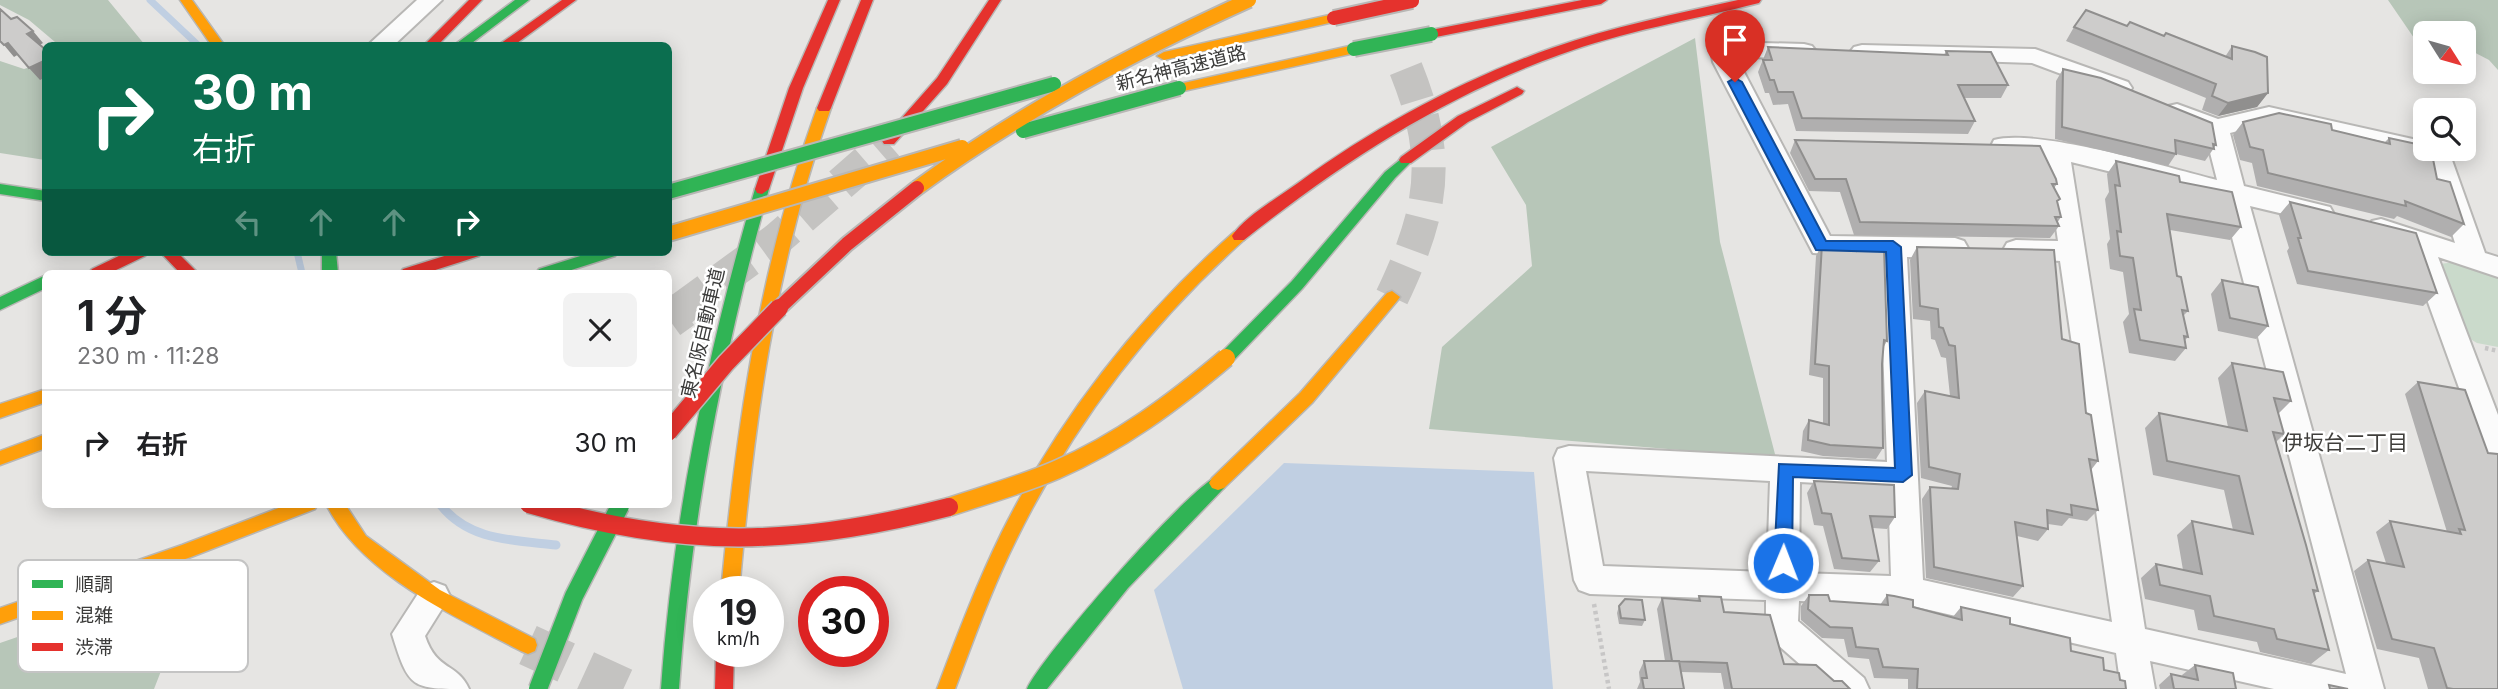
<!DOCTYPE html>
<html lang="ja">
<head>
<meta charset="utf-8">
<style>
	body { margin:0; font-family:Inter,"Noto Sans JP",sans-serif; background:#f2f2f2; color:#202124; height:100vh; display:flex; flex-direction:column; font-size:26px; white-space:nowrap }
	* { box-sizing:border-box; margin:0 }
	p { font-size:23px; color:#757577 }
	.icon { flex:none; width:38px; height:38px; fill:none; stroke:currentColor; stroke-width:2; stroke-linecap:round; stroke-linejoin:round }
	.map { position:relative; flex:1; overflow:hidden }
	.drawer { position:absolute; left:42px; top:270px; width:630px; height:238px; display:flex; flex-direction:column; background:#fff; border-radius:10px; box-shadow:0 4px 18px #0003 }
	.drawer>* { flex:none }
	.hud { position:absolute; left:42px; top:42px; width:630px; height:214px; border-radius:10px; box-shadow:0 4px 18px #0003; background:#0b6e4f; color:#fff; overflow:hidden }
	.needle { width:46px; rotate:127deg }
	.controls { position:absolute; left:2413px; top:21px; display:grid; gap:14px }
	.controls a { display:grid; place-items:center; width:63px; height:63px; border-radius:10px; background:#fff; box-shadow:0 4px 18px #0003; font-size:35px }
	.speed { position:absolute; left:693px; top:576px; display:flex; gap:14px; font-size:35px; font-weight:700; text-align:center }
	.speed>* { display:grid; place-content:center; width:91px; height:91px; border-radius:50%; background:#fff; box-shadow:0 4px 18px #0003; line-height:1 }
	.speed small { font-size:18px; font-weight:400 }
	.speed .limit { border:10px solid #d22; background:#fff; color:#111 }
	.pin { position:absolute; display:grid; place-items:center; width:60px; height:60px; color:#fff; margin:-72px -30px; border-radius:50% 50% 50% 0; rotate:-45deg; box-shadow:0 0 7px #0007 }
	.pin .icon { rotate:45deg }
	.me { position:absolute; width:77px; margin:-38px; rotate:1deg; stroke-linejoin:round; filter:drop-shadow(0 0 5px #0008) }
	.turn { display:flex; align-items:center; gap:24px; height:147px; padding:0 35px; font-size:32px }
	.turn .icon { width:91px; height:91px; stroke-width:2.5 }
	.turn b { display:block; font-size:49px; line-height:60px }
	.lanes { display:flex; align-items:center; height:66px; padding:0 35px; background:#0003; justify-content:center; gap:35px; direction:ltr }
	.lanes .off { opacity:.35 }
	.round { display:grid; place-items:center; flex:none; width:74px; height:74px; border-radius:10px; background:#f2f2f2 }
	.head { display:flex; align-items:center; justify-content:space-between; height:119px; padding:0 35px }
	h1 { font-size:42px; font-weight:700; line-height:52px }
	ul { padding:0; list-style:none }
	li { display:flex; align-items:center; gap:21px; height:105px; padding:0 35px; border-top:2px solid #e0e0e0 }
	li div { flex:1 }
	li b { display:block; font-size:26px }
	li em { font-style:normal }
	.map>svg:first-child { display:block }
	.green { fill:#cadacb }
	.forest { fill:#b7c6b8 }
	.water { fill:#c0cfe2 }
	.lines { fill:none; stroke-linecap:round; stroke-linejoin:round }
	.stream-far1 { stroke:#c0cfe2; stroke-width:7 }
	.stream { stroke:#c0cfe2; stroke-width:9 }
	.primary-tunnel { stroke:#c4c3c1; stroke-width:42; stroke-dasharray:42 21; stroke-linecap:butt }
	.highway-tunnel-far1 { stroke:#c4c3c1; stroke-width:34; stroke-dasharray:34 17; stroke-linecap:butt }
	.highway-tunnel { stroke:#c4c3c1; stroke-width:42; stroke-dasharray:42 21; stroke-linecap:butt }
	.street-casing { stroke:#b8b7b5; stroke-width:4 }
	.fast-casing { stroke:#b8b7b5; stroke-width:3 }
	.slow-casing { stroke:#b8b7b5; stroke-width:3 }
	.jam-casing { stroke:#b8b7b5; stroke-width:3 }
	.path { stroke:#c7c6c6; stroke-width:4.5; stroke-dasharray:3.5 3.5; stroke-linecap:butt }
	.street { fill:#fbfbfb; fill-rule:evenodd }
	.fast { fill:#30b455; fill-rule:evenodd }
	.slow { fill:#ff9f0a; fill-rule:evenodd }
	.jam { fill:#e5322d; fill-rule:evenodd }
	.fast-bridge-far1-casing { stroke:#b8b7b5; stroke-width:18; stroke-linecap:butt }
	.fast-bridge-casing { stroke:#b8b7b5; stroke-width:21; stroke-linecap:butt }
	.slow-bridge-far1-casing { stroke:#b8b7b5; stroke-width:18; stroke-linecap:butt }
	.slow-bridge-casing { stroke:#b8b7b5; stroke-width:21; stroke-linecap:butt }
	.jam-bridge-far1-casing { stroke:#b8b7b5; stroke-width:18; stroke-linecap:butt }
	.jam-bridge-casing { stroke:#b8b7b5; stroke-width:21; stroke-linecap:butt }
	.fast-bridge-far1 { stroke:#30b455; stroke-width:14 }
	.fast-bridge { stroke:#30b455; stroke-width:18 }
	.slow-bridge-far1 { stroke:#ff9f0a; stroke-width:14 }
	.slow-bridge { stroke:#ff9f0a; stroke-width:18 }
	.jam-bridge-far1 { stroke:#e5322d; stroke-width:14 }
	.jam-bridge { stroke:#e5322d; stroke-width:18 }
	.wall { fill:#b0afaf }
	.shaded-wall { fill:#908f8e }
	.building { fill:#cdcccb; stroke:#908f8e; stroke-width:2 }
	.route { fill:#1a73e8; stroke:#114b97; stroke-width:2 }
	.labels { text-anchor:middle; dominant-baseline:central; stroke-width:5; stroke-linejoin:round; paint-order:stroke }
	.street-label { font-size:19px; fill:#3b3b3a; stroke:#fff }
	.neighbourhood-label { font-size:21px; fill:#403f3c; stroke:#fff }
	.key { fill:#fff; stroke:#c4c4c4; stroke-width:2 }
	.key-label { font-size:19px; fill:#3b3b3a }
</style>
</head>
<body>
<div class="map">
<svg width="2498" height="689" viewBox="0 0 2498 689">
	<rect width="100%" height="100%" fill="#e6e5e3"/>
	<path class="green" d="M2457 262 2498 277V347L2477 343 2467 337 2439 264Z"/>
	<path class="forest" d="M0 0H108L145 45H54L55 42 29 20 0 5Z
		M2388 0H2498V70L2489 60 2464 47V33H2426L2425 54Z
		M1695 38 1720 242 1776 458 1429 429 1442 347 1532 266 1526 205 1491 147Z
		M0 61 24 69 45 62V160L0 153Z
		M186 607 154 689H0V643L87 613Z"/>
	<path class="water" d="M1284 463 1534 472 1553 689H1183L1154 590Z"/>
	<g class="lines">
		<path class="stream-far1" d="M150 0 199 46
			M297 252 302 273"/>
		<path class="stream" d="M440 504C468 541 513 540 556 545"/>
		<path class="primary-tunnel" d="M528 645 624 689"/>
		<path class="highway-tunnel-far1" d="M1392 297C1436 204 1442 153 1401 57
			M680 310 776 240 888 143"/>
		<path class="highway-tunnel" d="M668 318 682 308"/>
		<g class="street-casing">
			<path id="street" d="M417 0H442L393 46H367Z
				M1723 42 1804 44 1812 46 1816 51 1812 56 1804 58 1736 57 1830 236 1955 238 1964 241 1968 248 1964 255 1955 258 1907 257 1923 580 2112 622 2060 261 2007 257 2003 250 2007 243 2016 240 2058 241 2046 158 1994 152 1991 146 1994 140C2038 128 2168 168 2217 180L2205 133 2168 118 2165 112 2168 106 2177 104 2218 119 2269 107 2426 142V149H2448L2485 253 2498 257V277L2438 257 2498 415V466L2487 463 2483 454 2408 247 2372 235 2368 228 2372 221 2381 219 2455 243 2429 160 2269 123 2230 133 2244 186 2330 207 2334 214 2330 221 2321 223 2250 206 2384 689H2274L2150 661 2155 689H2121L2116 653 1908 605 1799 601 1798 621 1864 678 1869 689H1828L1770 638 1766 627V600L1590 594 1579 590 1574 580 1554 458 1558 449 1569 446 1887 462 1880 257 1813 253 1713 62 1711 49 1715 44ZM2071 162 2222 199 2346 674 2145 629ZM1586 471 1770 481 1767 572 1603 566ZM1800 482 1888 487 1891 576 1799 573Z
				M1862 45 2035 49 2128 82 2132 88 2128 94 2120 96 2032 63 1854 57 1850 52 1854 47Z
				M434 582 445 586 450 596 425 636C437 672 457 662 469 689 411 689 409 689 392 634L423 586Z"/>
		</g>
		<g class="fast-casing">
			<path id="fast" d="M515 0H529L468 46H453Z
				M1406 155 1411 157 1413 160 1395 178 1302 289 1232 362H1220L1218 358 1220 354 1292 281 1385 172Z
				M0 184 46 191V201L0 194Z
				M762 184 769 189C723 354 691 518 679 689H661C673 518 707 353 755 189Z
				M322 252H336L338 273H322Z
				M593 252H617L615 256 562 273H536L539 269Z
				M46 275V288L0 310V297Z
				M1218 476 1224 478 1227 483 1224 488 1128 588 1047 689H1027C1040 658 1190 486 1218 476Z"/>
		</g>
		<g class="slow-casing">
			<path id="slow" d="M180 0H192L225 46H212Z
				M1334 14 1338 15V21L1164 60 1157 56 1164 52Z
				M1354 45 1360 49 1359 52 1179 92 1172 88 1179 84Z
				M824 103 831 108C774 268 754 423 739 592H721C737 423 759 268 817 108Z
				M1239 231 1244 232 1246 236 1244 240C1149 325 1072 426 1016 540 992 588 974 639 955 689H937C957 636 977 583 1002 532 1059 418 1138 317 1234 232Z
				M1392 291 1400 297 1397 301 1312 403 1224 488 1218 490 1212 488 1209 483 1212 478 1300 393 1387 293Z
				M46 389V402L0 418V404Z
				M46 434V448L0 465V451Z
				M289 504H318L315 509 191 557 0 624V608L182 545Z
				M326 504H345L366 536 440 590 535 639 537 645 535 651 528 654 521 651C455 616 361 575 326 504Z"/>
		</g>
		<g class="jam-casing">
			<path id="jam" d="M469 0H482L437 46H423Z
				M562 0H576L513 46H497Z
				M828 0H840L803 88 769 189 762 194 757 193 755 189 789 88Z
				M861 0H873L831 108 829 111H819L817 108Z
				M989 0H1001L947 84 894 144H884L882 141 884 138 937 78Z
				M1582 0H1607L1601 4 1431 38 1425 34 1431 30Z
				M1738 0H1761L1759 3C1692 20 1624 31 1559 55 1442 97 1341 163 1244 240H1234L1232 236C1244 217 1279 197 1298 183 1375 127 1461 80 1552 48 1612 27 1675 14 1738 0Z
				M1517 87 1524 91 1522 94 1468 122 1411 163H1401L1399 160 1401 157 1458 116Z
				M127 252H147L145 256 110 273H89L92 269Z
				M160 252H177L198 273H180Z
				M457 252H481L479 256 426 273H400L403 269Z
				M716 651H734L733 689H715Z"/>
		</g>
		<path class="path" d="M2485 348 2498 351
			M1594 604 1609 689"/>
		<use href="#street" class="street"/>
		<use href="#fast" class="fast"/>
		<use href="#slow" class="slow"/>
		<use href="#jam" class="jam"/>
		<g class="fast-bridge-far1-casing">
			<path id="fast-bridge-far1" d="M1354 49 1431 34
				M1023 131 1179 88
				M668 192 1054 84"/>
		</g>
		<g class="fast-bridge-casing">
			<path id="fast-bridge" d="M538 689 574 596 620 506"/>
		</g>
		<g class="slow-bridge-far1-casing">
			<path id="slow-bridge-far1" d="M917 188C1021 112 1132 53 1249 0
				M668 234 962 147"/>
		</g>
		<g class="slow-bridge-casing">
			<path id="slow-bridge" d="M949 507C985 495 1021 485 1056 470 1119 443 1174 402 1226 358"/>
		</g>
		<g class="jam-bridge-far1-casing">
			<path id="jam-bridge-far1" d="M1334 18 1412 1
				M777 310 847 244 917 188"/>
		</g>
		<g class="jam-bridge-casing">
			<path id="jam-bridge" d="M668 432 726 363 779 308
				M529 504C682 549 795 547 949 507"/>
		</g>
		<use href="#fast-bridge-far1" class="fast-bridge-far1"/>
		<use href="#fast-bridge" class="fast-bridge"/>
		<use href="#slow-bridge-far1" class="slow-bridge-far1"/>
		<use href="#slow-bridge" class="slow-bridge"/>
		<use href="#jam-bridge-far1" class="jam-bridge-far1"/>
		<use href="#jam-bridge" class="jam-bridge"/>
	</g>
	<path class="wall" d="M2074 27 2164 36 2225 57 2232 46 2268 93 2257 107 2218 116 2202 110 2206 98 2066 41Z
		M1768 47 1944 55 1946 51 2008 85 2001 98H1964L1975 121 1968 134 1796 131 1788 104 1773 105 1769 93H1765L1758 72Z
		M2063 69 2216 145 2205 161 2176 154 2168 166 2055 139 2056 81Z
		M2243 122 2332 130 2385 142 2389 138 2437 179 2464 224 2451 237 2397 216 2394 219 2257 186 2252 163 2240 160 2233 135Z
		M1795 140 2057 184 2054 188 2061 217 2057 223 2059 226 2050 238 1854 235 1840 192 1809 191 1790 153Z
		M2116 161 2180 182 2241 227 2230 240 2170 230 2177 276 2188 311 2183 316 2188 337 2185 340 2186 348 2175 361 2129 353 2123 322 2129 314 2123 272 2110 269 2107 244 2110 239 2105 199 2109 192 2107 174Z
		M2290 202 2437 293 2423 306 2297 284 2287 251 2289 248 2279 215Z
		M1822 244 1854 250 1856 247 1866 249 1867 247 1887 341 1883 348 1882 364 1883 448 1876 459 1823 456 1801 451 1803 431 1809 420 1823 423V378L1809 375 1816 256Z
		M1917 247 2062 339 2086 413 2098 461 2091 470 2098 510 2087 521 2069 518 2062 526 2048 524V529L2038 541 2017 536 2023 586 2013 597 1926 578 1922 499 1930 487 1951 489 1952 486 1921 478 1917 403 1925 391 1950 396 1946 358 1941 357 1935 340 1931 339 1930 321 1913 319 1910 260Z
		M2222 280 2268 326 2256 339 2218 331 2211 294Z
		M2232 363 2291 401 2278 414 2284 434 2276 442 2318 591 2314 594 2329 650 2311 664 2260 652 2257 642 2198 630 2194 610 2145 599 2141 578 2156 564 2183 570 2177 535 2192 521 2233 530 2224 490 2153 475 2145 428 2159 413 2228 427 2218 378Z
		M2418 382 2488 453 2498 689H2428L2419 658 2377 649 2354 571 2368 560 2386 563 2376 532 2390 521 2447 532 2405 394Z
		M1814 481 1895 517 1887 529 1873 528 1879 561 1870 572 1834 569 1823 526 1814 525 1807 493Z
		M1809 595 1830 601 1880 605 1887 595 1913 607 1952 618 1961 607 2010 624 2071 651 2120 680 2126 689H1908V679L1874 678 1869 659 1848 657 1844 639 1822 638 1801 620V606Z
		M1699 596 1724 612 1784 664 1834 681 1850 689H1724L1721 673 1681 672 1684 689H1637L1640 682 1639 672 1644 661H1665L1657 609 1662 598 1697 601Z
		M1619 606 1645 620 1642 626 1619 624 1617 613Z
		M2195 665 2236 689H2160L2159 685 2171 674 2183 677 2182 675Z"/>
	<path class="shaded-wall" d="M33 31 43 43 38 46 27 34Z
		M8 43 19 54 14 57 4 45Z
		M46 60V77L40 80 29 68Z
		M2268 93 2257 107 2218 116 2228 103Z"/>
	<path class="building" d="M0 9 11 19 17 17 33 31 27 34 46 50V60L29 68 8 43 4 45 0 41Z
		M2086 10 2127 26 2130 22 2164 36 2166 33 2232 59V46L2255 52 2267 57 2268 93 2228 103 2212 96 2216 84 2074 27Z
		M1768 47 1948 55 1946 51 1991 52 2008 85H1958L1975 121 1802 118 1793 92H1778L1774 80H1770L1763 60H1772Z
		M2063 69 2101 78 2212 123 2216 145 2213 144 2214 149 2175 140 2176 154 2062 127Z
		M2279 113 2331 124 2332 130 2390 144 2389 138 2426 146V149H2431L2437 179 2450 182 2464 224 2405 201 2406 206 2268 173 2263 150 2250 147 2243 122Z
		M1795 140 2040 146 2056 179 2057 184H2052L2060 199 2057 201 2061 217H2055L2059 226 1860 222 1846 179H1815Z
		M2116 161 2179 176 2180 182 2232 192 2241 227 2167 214 2177 276 2181 277 2188 311 2182 310 2188 337 2184 336 2186 348 2140 340 2134 309 2141 310 2133 258 2120 256 2117 231 2121 232 2115 185 2120 186Z
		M2290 202 2416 233 2437 293 2308 271 2298 238H2301Z
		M1822 244 1856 251V247L1868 250 1867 247 1884 248 1887 341 1884 340 1882 364 1883 448 1830 445 1808 440 1809 420 1829 425V366L1815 364Z
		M1917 247 2054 250 2062 339 2079 344 2086 413 2091 415 2098 461 2089 459 2098 510 2071 505 2072 515 2047 510 2048 529 2015 522 2023 586 1934 567 1930 487 1958 489 1960 474 1929 467 1925 391 1959 398 1955 346 1949 345 1943 328 1939 327 1938 309 1920 306Z
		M2222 280 2258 287 2268 326 2230 318Z
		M2232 363 2283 372 2291 401 2274 398 2284 434 2273 432 2306 545 2318 591 2313 590 2329 650 2277 639 2274 629 2214 616 2210 596 2160 585 2156 564 2202 574 2192 521 2253 534 2239 476 2167 461 2159 413 2247 431Z
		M2418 382 2465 390 2488 453 2498 454V689H2453L2447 688 2434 648 2392 639 2368 560 2404 567 2390 521 2461 534 2459 529 2465 530Z
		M1814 481 1894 485 1895 517 1870 516 1879 561 1842 558 1831 514 1822 513Z
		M1809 595H1828L1830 601 1888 605 1887 595 1894 596 1913 600V607L1962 620 1961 607 2010 618V624L2070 638 2071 651 2103 658 2104 670 2119 673 2120 680 2125 681 2126 689H1917L1918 669 1883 667 1878 649 1856 647 1852 628 1830 627 1808 609Z
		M1699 596 1721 597 1724 612 1770 615 1784 664 1816 665 1834 681H1842L1850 689H1732L1727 663 1672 661 1662 598 1700 601Z
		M1625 599 1642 600 1645 620 1621 618 1619 606Z
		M1644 661H1679L1684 689H1644L1642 678H1647Z
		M2195 665 2233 673 2236 689H2174L2171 674 2198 680Z
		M2329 685 2348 689H2330Z"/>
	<path class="route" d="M1735 78 1742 82 1826 241H1893L1901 247 1912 475 1903 482 1793 477 1792 563 1789 569 1783 571 1776 569 1774 563 1779 464 1895 468 1886 252 1816 250 1728 82Z"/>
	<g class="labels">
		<g class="street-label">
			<text transform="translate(1181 68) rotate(-14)">新名神高速道路</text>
			<text transform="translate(703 333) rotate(-77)">東名阪自動車道</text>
		</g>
		<g class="neighbourhood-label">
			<text x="2345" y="442">伊坂台二丁目</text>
		</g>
	</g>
	<rect x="18" y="560" width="230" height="112" rx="10" class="key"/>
	<rect x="32" y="580" width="31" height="8" fill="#30b455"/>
	<rect x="32" y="611" width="31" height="9" fill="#ff9f0a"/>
	<rect x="32" y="643" width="31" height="8" fill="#e5322d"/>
	<g class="key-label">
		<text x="75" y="591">順調</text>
		<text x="75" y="622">混雑</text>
		<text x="75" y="654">渋滞</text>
	</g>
</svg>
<div class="controls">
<a><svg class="needle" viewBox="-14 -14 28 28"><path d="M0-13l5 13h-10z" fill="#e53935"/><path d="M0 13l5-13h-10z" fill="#757577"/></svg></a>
<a><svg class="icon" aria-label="search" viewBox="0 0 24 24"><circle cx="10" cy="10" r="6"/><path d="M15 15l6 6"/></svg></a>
</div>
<div class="speed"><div>19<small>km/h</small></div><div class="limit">30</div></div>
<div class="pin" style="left:1735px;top:82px;background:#d93025"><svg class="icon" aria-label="arrive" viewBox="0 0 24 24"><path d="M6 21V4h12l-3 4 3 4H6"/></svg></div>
<svg class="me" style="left:1783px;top:563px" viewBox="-20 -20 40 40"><circle r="17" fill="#1a73e8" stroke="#fff" stroke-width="3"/><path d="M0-11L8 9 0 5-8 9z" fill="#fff"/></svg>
<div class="hud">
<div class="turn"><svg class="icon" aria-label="right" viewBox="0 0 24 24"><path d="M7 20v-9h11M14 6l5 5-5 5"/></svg><div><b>30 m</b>右折</div></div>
<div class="lanes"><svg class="icon off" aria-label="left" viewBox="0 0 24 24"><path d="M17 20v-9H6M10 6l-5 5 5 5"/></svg><svg class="icon off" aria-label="ahead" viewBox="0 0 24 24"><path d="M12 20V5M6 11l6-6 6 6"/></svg><svg class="icon off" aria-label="ahead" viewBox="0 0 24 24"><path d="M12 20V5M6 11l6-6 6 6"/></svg><svg class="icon" aria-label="right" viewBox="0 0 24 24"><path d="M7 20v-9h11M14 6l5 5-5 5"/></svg></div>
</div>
<section class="drawer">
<div class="head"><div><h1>1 分</h1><p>230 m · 11:28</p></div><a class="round"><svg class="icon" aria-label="close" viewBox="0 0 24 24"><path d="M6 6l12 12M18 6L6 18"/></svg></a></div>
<ul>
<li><svg class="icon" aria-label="right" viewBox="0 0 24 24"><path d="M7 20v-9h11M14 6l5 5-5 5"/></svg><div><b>右折</b></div><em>30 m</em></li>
</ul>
</section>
</div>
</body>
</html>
